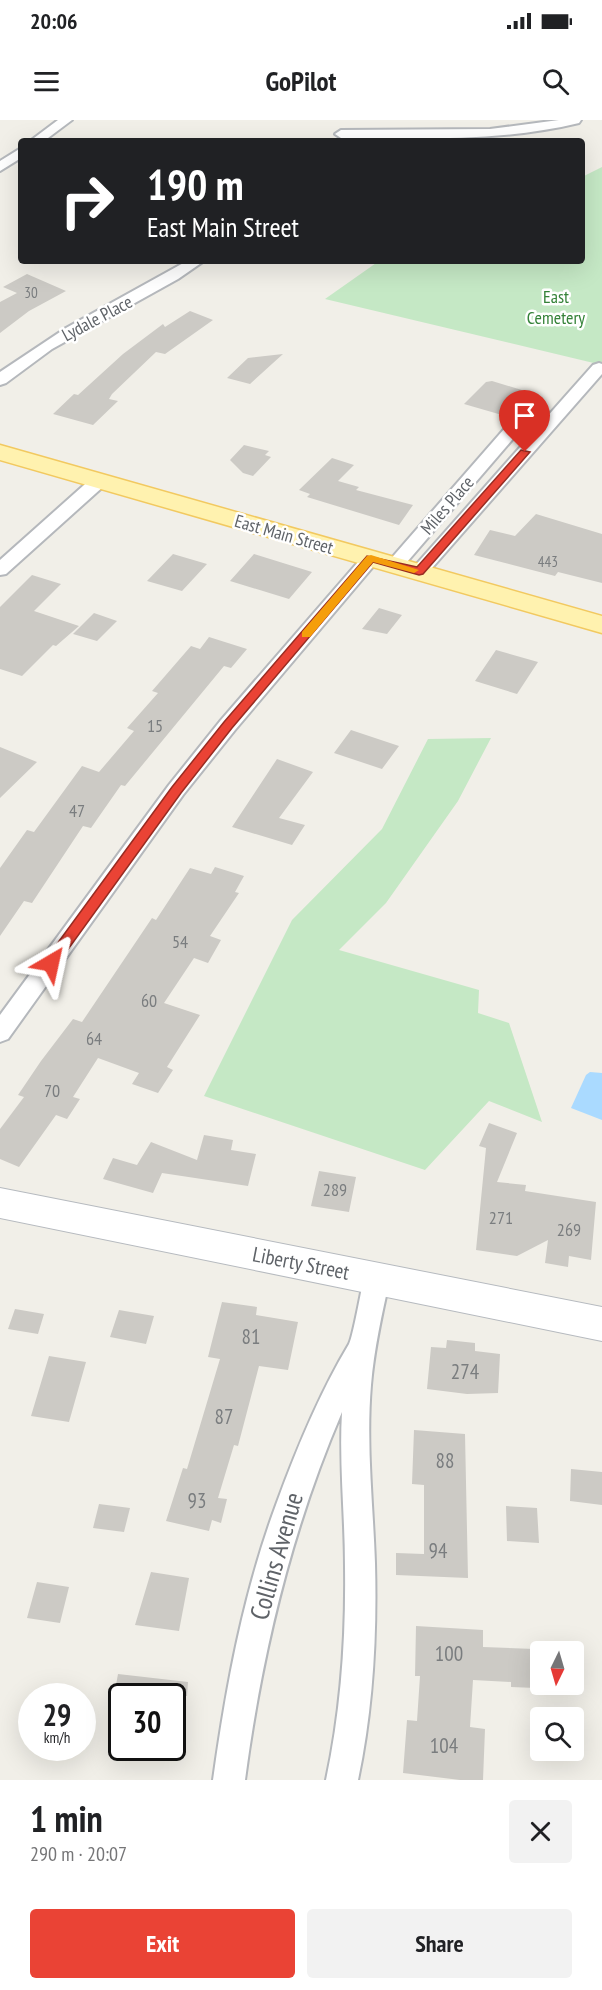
<!DOCTYPE html>
<html lang="en">
<head>
<meta charset="utf-8">
<style>
	body { margin:0; font-family:"PT Sans Narrow",sans-serif; background:#f2f2f2; color:#202124; height:100vh; display:flex; flex-direction:column; font-size:22px; white-space:nowrap }
	* { box-sizing:border-box; margin:0 }
	p { font-size:20px; color:#757577 }
	.icon { flex:none; width:33px; height:33px; fill:none; stroke:currentColor; stroke-width:2; stroke-linecap:round; stroke-linejoin:round }
	.map { position:relative; height:1660px; overflow:hidden }
	.side { display:flex; flex-direction:column; background:#fff; flex:1 }
	.side>* { flex:none }
	.guide { position:absolute; left:18px; top:18px; width:567px; height:126px; border-radius:6px; box-shadow:0 6px 24px #0002; background:#202124; color:#fff; overflow:hidden }
	.needle { width:39px; rotate:185deg }
	.fabs { position:absolute; left:530px; top:1521px; display:grid; gap:12px }
	.fabs a { display:grid; place-items:center; width:54px; height:54px; border-radius:6px; background:#fff; box-shadow:0 6px 24px #0002; font-size:30px }
	.speed { position:absolute; left:18px; top:1563px; display:flex; gap:12px; font-size:30px; font-weight:700; text-align:center }
	.speed>* { display:grid; place-content:center; width:78px; height:78px; border-radius:50%; background:#fff; box-shadow:0 6px 24px #0002; line-height:1 }
	.speed small { font-size:15px; font-weight:400 }
	.speed .limit { border:3px solid #111; border-radius:9px; background:#fff; color:#111 }
	.pin { position:absolute; display:grid; place-items:center; width:51px; height:51px; color:#fff; margin:-62px -26px; border-radius:50% 50% 50% 0; rotate:-45deg; box-shadow:0 0 6px #0007 }
	.pin .icon { rotate:45deg }
	.me { position:absolute; width:66px; margin:-33px; rotate:36deg; stroke-linejoin:round; filter:drop-shadow(0 0 4px #0008) }
	.turn { display:flex; align-items:center; gap:21px; height:126px; padding:0 30px; font-size:27px }
	.turn .icon { width:78px; height:78px; stroke-width:2.5 }
	.turn b { display:block; font-size:42px; line-height:51px }
	.round { display:grid; place-items:center; flex:none; width:63px; height:63px; border-radius:6px; background:#f2f2f2 }
	.summary { display:flex; align-items:center; justify-content:space-between; height:102px; padding:0 30px }
	h1 { font-size:36px; font-weight:600; line-height:45px }
	.cta { display:flex; gap:12px; margin-top:auto; padding:12px 30px }
	.cta a { flex:1; height:69px; border-radius:6px; background:#ea4335; color:#fff; font-size:24px; font-weight:600; line-height:69px; text-align:center }
	.cta a+a { background:#f2f2f2; color:#202124 }
	.status { display:flex; justify-content:space-between; align-items:center; height:42px; padding:0 30px; background:#fff; direction:ltr }
	.status svg { height:16px; fill:currentColor }
	header { display:flex; justify-content:space-between; align-items:center; height:78px; padding:0 30px; background:#fff; font-size:27px; font-weight:600 }
	.map>svg:first-child { display:block }
	.green { fill:#c5e8c5 }
	.water { fill:#aadaff }
	.building { fill:#cccac5 }
	.lines { fill:none; stroke-linecap:round; stroke-linejoin:round }
	.minor-casing { stroke:#b5b8bc; stroke-width:4 }
	.secondary-casing { stroke:#b6babf; stroke-width:2 }
	.primary-casing { stroke:#f2c960; stroke-width:3 }
	.minor { fill:#fff; fill-rule:evenodd }
	.secondary { fill:#fff; fill-rule:evenodd }
	.primary { fill:#fff2af; fill-rule:evenodd }
	.route { fill:#ea4335; stroke:#982c22; stroke-width:1.5 }
	.slow { fill:#f59e0b }
	.labels { text-anchor:middle; dominant-baseline:central; stroke-width:5; stroke-linejoin:round; paint-order:stroke }
	.far-number-label { font-size:15px; fill:#7a7d7f }
	.far-park-label { font-size:18px; fill:#348238; stroke:#fff }
	.far-street-label { font-size:18px; fill:#5f6368; stroke:#fff }
	.number-label { font-size:18px; fill:#7a7d7f }
	.street-label { font-size:21px; fill:#5f6368; stroke:#fff }
	.near-number-label { font-size:21px; fill:#7a7d7f }
	.near-street-label { font-size:26px; fill:#5f6368; stroke:#fff }
</style>
</head>
<body>
<div class="status"><b>20:06</b><svg viewBox="0 0 49 12"><path d="M0 12V9h3v3zM5 12V6h3v6zM10 12V3h3v9zM15 12V0h3v12zM26 1h20v11H26zM47 4h2v5h-2z"/></svg></div>
<header><svg class="icon" aria-label="menu" viewBox="0 0 24 24"><path d="M4 6h16M4 12h16M4 18h16"/></svg>GoPilot<svg class="icon" aria-label="search" viewBox="0 0 24 24"><circle cx="10" cy="10" r="6"/><path d="M15 15l6 6"/></svg></header>
<div class="map">
<svg width="602" height="1660" viewBox="0 0 602 1660">
	<rect width="100%" height="100%" fill="#f1efe8"/>
	<path class="green" d="M602 47V245L325 179 379 141H582V57Z
		M491 618 458 681 386 783 339 830 479 870 478 893 509 903 542 1002 489 981 425 1050 204 976 292 800 382 709 428 619Z"/>
	<path class="water" d="M590 952 602 953V1000L571 988 586 955Z"/>
	<path class="building" d="M27 154 66 171 29 191 0 213V182L17 173 3 167Z
		M190 191 213 200 165 234 156 232 112 274 109 279 118 281 93 305 53 294 74 274 78 275 123 234 163 204 165 207Z
		M283 234 250 264 227 258 248 238Z
		M492 261 525 271 502 295 464 284 486 262Z
		M244 325 269 331 265 335 271 337 253 356 243 353 230 340Z
		M332 338 354 345 338 361 359 367 356 370 413 385 399 405 307 377 310 374 299 370Z
		M536 394 602 414V463L558 452 555 456 474 435 490 410 515 416Z
		M173 434 207 444 182 471 147 461Z
		M254 434 312 452 289 479 230 461Z
		M32 455 61 464 34 491 79 506 56 526 53 525 22 556 0 549V487Z
		M379 488 402 495 387 514 362 509Z
		M94 493 117 501 97 521 73 514Z
		M209 517 247 529 231 548 224 546 125 666 121 665 91 708 83 706 32 783 24 781 0 816V748L27 710 34 712 82 646 99 652 134 611 127 608 158 573 152 571 191 526 200 529Z
		M496 530 538 542 517 574 475 561Z
		M351 610 399 626 382 649 334 633Z
		M0 627 37 642 0 678Z
		M277 639 313 652 279 698 305 705 292 725 232 707Z
		M215 747 244 756 235 772 239 773 210 816 221 820 208 843 194 838 164 883 200 895 167 947 173 950 158 973 132 964 139 953 98 938 73 977 80 979 67 999 56 995 19 1047 0 1039V1009L24 977 18 975 41 941 73 899 82 902 152 798 156 800 190 748 211 754Z
		M489 1003 517 1013 497 1062 526 1065 525 1071 596 1082 591 1140 569 1136 568 1147 545 1143 548 1120 517 1136 476 1130 486 1028 479 1026Z
		M204 1015 233 1020 231 1030 256 1034 248 1066 162 1053 153 1073 103 1059 113 1038 137 1045 151 1022 197 1040Z
		M319 1051 356 1057 349 1092 311 1086Z
		M222 1182 257 1187 256 1195 298 1202 288 1250 259 1246 238 1326 234 1325 218 1378 227 1379 221 1403 212 1400 209 1411 166 1401 183 1348 187 1349 220 1239 208 1237Z
		M15 1189 44 1194 38 1214 8 1209Z
		M119 1190 154 1196 146 1224 110 1217Z
		M447 1220 475 1223V1231L500 1234 498 1273 467 1274 427 1269 431 1227 446 1228Z
		M49 1236 86 1242 69 1302 31 1296Z
		M414 1310 465 1314 468 1458 396 1455V1433L424 1434V1365L412 1364Z
		M571 1349 602 1352V1385L570 1381Z
		M99 1384 130 1388 124 1412 93 1408Z
		M506 1386 537 1388 539 1423 507 1421Z
		M151 1452 189 1458 179 1511 135 1505Z
		M37 1462 69 1467 60 1503 27 1498Z
		M416 1506 483 1510V1527L534 1529 536 1568 511 1567V1562L473 1560 470 1607 485 1609 483 1660H460L403 1653 407 1600 417 1601 420 1556H415Z
		M118 1554 188 1562 187 1576H114Z"/>
	<g class="lines">
		<g class="minor-casing">
			<path id="minor" d="M58 0H72L44 21H30Z
				M559 0H581L579 3C501 22 421 18 341 18L335 14 341 10 490 9Z
				M21 28V38L0 51V41Z
				M187 141H204L178 159 52 229 6 263 0 265V252L66 208Z
				M599 243 602 244V254L425 456H413L410 452 413 448 593 245Z
				M524 291 532 296 530 299 401 449H389L386 445 389 441 518 293Z
				M99 356 105 357 107 361 105 365 6 454 0 455V440L93 357Z
				M371 433 377 434 380 438 377 442 235 610 183 675 8 919 0 922V895L169 665 221 600 365 434Z
				M377 1147 386 1150 390 1158C382 1193 374 1229 371 1265 366 1325 373 1384 375 1443 377 1516 373 1589 358 1660H326C341 1590 346 1519 345 1447 345 1395 339 1344 342 1292 291 1411 262 1532 245 1660H213C226 1567 243 1474 276 1385 296 1330 319 1274 349 1224 353 1217 361 1171 364 1158L368 1150Z"/>
		</g>
		<g class="secondary-casing">
			<path id="secondary" d="M0 1068 602 1187V1221L0 1098Z"/>
		</g>
		<g class="primary-casing">
			<path id="primary" d="M0 325 602 496V513L0 340Z"/>
		</g>
		<use href="#minor" class="minor"/>
		<use href="#secondary" class="secondary"/>
		<use href="#primary" class="primary"/>
	</g>
	<path class="route" d="M521 330 530 332 423 454 419 455 373 442 232 608 181 673 56 846H46L44 843 46 839 172 667 224 602 367 436 417 447Z"/>
	<path class="slow" d="M371 435 419 450 414 453 373 442 310 517H302V512L367 436Z"/>
	<g class="labels">
		<g class="far-number-label">
			<text x="31" y="172">30</text>
			<text x="548" y="441">443</text>
		</g>
		<g class="far-park-label">
			<text x="556" y="176">East<tspan x="556" dy="21">Cemetery</tspan></text>
		</g>
		<g class="far-street-label">
			<text transform="translate(97 198) rotate(-28)">Lydale Place</text>
			<text transform="translate(447 385) rotate(-49)">Miles Place</text>
			<text transform="translate(284 414) rotate(16)">East Main Street</text>
		</g>
		<g class="number-label">
			<text x="155" y="605">15</text>
			<text x="77" y="690">47</text>
			<text x="180" y="821">54</text>
			<text x="149" y="880">60</text>
			<text x="94" y="918">64</text>
			<text x="52" y="970">70</text>
			<text x="335" y="1069">289</text>
			<text x="501" y="1097">271</text>
			<text x="569" y="1109">269</text>
		</g>
		<g class="street-label">
			<text transform="translate(301 1143) rotate(11)">Liberty Street</text>
		</g>
		<g class="near-number-label">
			<text x="251" y="1216">81</text>
			<text x="465" y="1251">274</text>
			<text x="224" y="1296">87</text>
			<text x="445" y="1340">88</text>
			<text x="197" y="1380">93</text>
			<text x="438" y="1430">94</text>
			<text x="449" y="1533">100</text>
			<text x="444" y="1625">104</text>
		</g>
		<g class="near-street-label">
			<text transform="translate(276 1436) rotate(-74)">Collins Avenue</text>
		</g>
	</g>
</svg>
<div class="fabs">
<a><svg class="needle" viewBox="-14 -14 28 28"><path d="M0-13l5 13h-10z" fill="#e53935"/><path d="M0 13l5-13h-10z" fill="#757577"/></svg></a>
<a><svg class="icon" aria-label="search" viewBox="0 0 24 24"><circle cx="10" cy="10" r="6"/><path d="M15 15l6 6"/></svg></a>
</div>
<div class="speed"><div>29<small>km/h</small></div><div class="limit">30</div></div>
<div class="pin" style="left:525px;top:332px;background:#d93025"><svg class="icon" aria-label="arrive" viewBox="0 0 24 24"><path d="M6 21V4h12l-3 4 3 4H6"/></svg></div>
<svg class="me" style="left:51px;top:843px" viewBox="-20 -20 40 40"><path d="M0-17L14 15 0 8-14 15z" fill="#ea4335" stroke="#fff" stroke-width="4"/></svg>
<div class="guide">
<div class="turn"><svg class="icon" aria-label="right" viewBox="0 0 24 24"><path d="M7 20v-9h11M14 6l5 5-5 5"/></svg><div><b>190 m</b>East Main Street</div></div>
</div>
</div>
<section class="side">
<div class="summary"><div><h1>1 min</h1><p>290 m · 20:07</p></div><a class="round"><svg class="icon" aria-label="close" viewBox="0 0 24 24"><path d="M6 6l12 12M18 6L6 18"/></svg></a></div>
<div class="cta"><a>Exit</a><a>Share</a></div>
</section>
</body>
</html>
